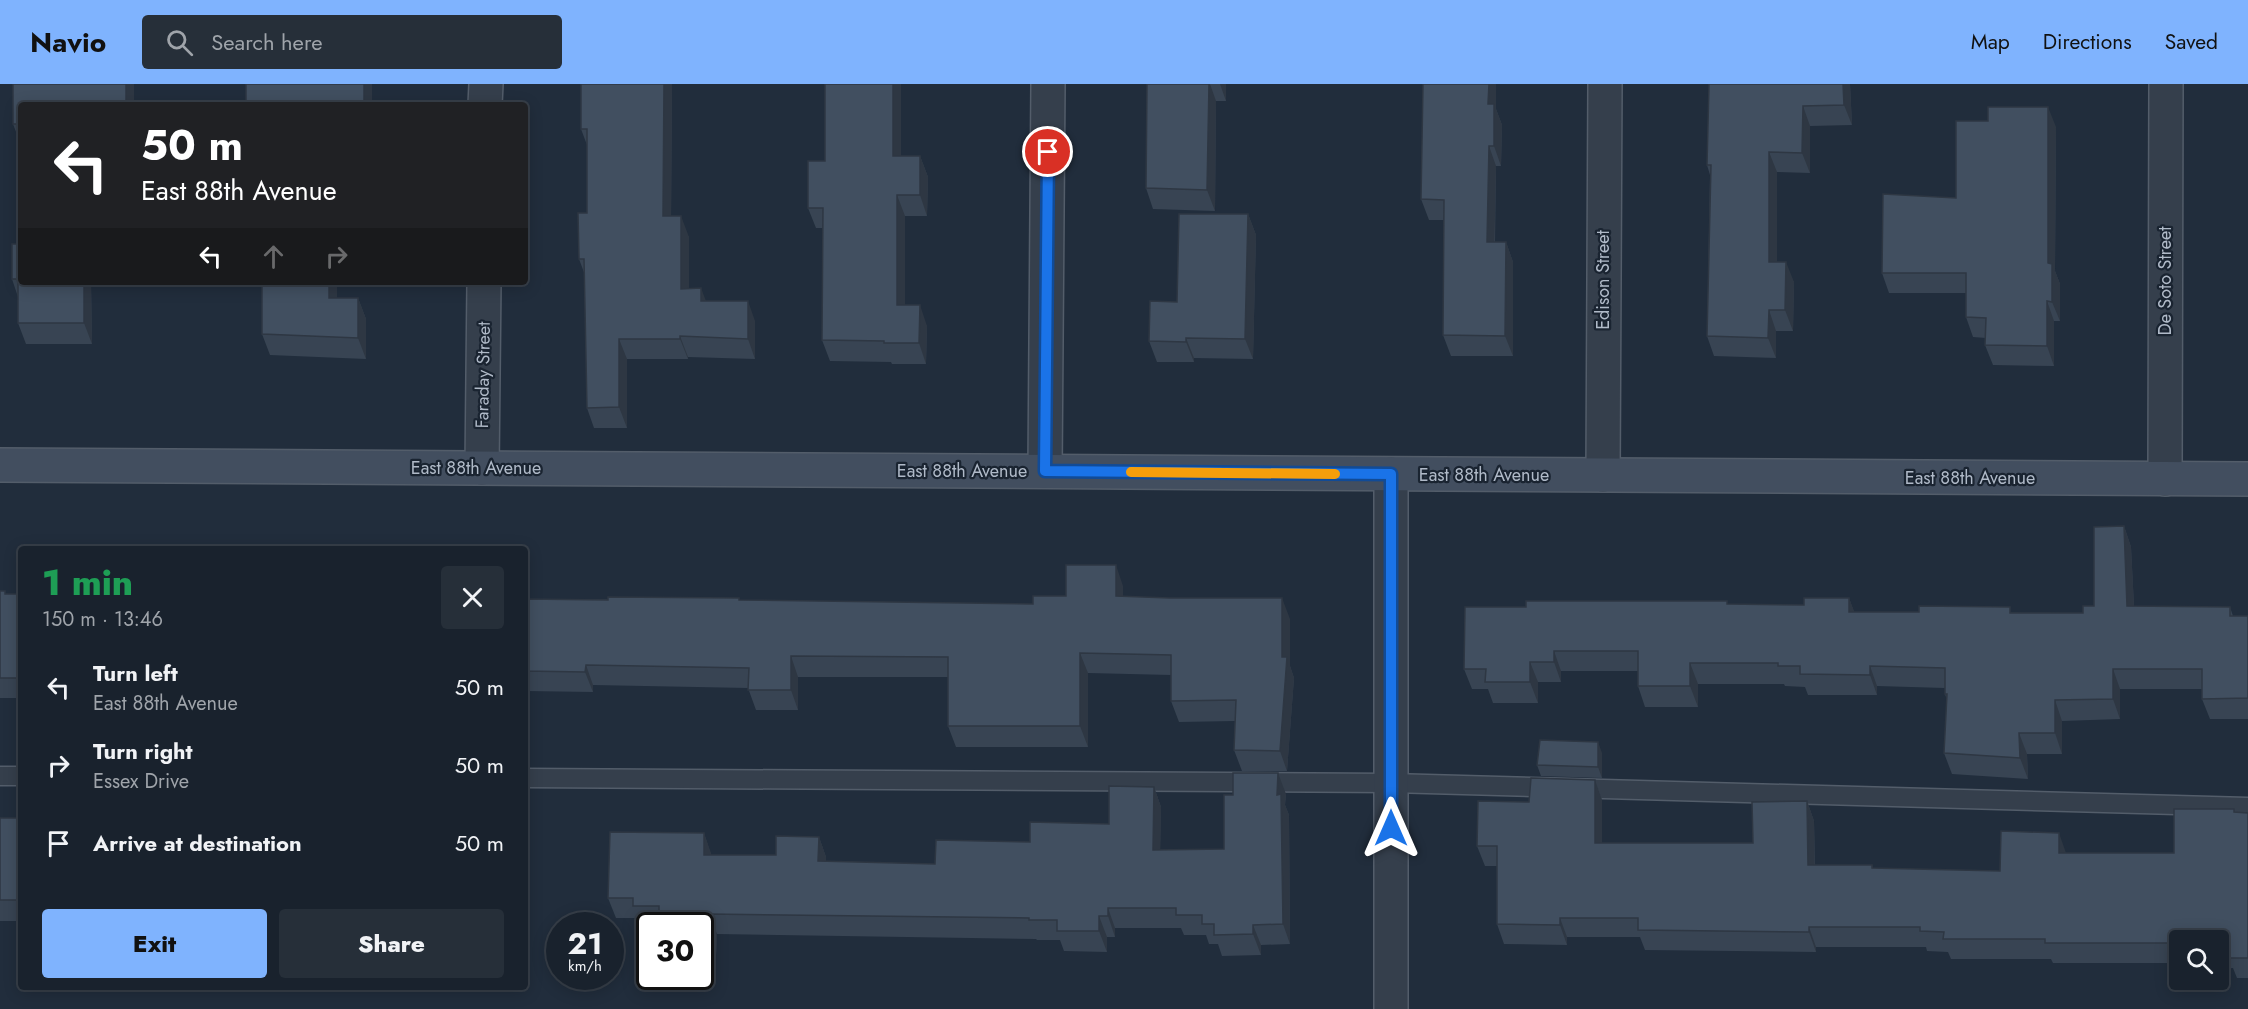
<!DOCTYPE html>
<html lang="en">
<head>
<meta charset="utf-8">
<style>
	body { margin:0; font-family:Jost,sans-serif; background:#262f39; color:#f1f3f6; height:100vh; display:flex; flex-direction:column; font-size:22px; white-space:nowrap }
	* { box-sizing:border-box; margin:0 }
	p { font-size:20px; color:#9fa4aa }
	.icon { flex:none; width:33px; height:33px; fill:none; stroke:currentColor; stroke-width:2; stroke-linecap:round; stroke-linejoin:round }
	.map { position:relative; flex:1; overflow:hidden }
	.panel { position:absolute; left:18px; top:462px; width:510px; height:444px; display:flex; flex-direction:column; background:#19222d; border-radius:6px; box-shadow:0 3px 15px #0003,0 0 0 2px #373f49 }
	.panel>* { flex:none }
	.guide { position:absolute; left:18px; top:18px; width:510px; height:183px; border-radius:6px; box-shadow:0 3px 15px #0003,0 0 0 2px #373f49; background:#202124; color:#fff; overflow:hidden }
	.buttons { position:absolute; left:2169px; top:846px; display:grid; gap:12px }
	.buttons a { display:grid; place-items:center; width:60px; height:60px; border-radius:6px; background:#19222d; box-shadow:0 3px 15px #0003,0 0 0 2px #373f49; font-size:30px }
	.speed { position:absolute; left:546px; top:828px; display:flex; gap:12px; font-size:30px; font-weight:700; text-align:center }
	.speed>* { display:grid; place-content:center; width:78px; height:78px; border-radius:50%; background:#19222d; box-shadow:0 3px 15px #0003,0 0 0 2px #373f49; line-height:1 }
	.speed small { font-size:15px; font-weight:400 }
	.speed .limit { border:3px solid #111; border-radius:9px; background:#fff; color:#111 }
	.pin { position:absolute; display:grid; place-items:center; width:51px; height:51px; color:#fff; margin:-26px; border:3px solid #fff; border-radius:50%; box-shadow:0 2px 6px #0007 }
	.me { position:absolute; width:66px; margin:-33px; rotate:0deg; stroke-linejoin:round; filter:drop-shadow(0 0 4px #0008) }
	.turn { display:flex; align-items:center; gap:21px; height:126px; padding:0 24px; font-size:27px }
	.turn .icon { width:78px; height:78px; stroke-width:2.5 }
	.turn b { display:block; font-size:42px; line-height:51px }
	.lanes { display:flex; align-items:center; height:57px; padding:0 24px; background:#0003; justify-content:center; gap:30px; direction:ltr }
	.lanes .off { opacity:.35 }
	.round { display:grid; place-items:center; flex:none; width:63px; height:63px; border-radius:6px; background:#262f39 }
	.overview { display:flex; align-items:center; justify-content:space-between; height:102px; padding:0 24px }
	h1 { font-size:36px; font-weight:800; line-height:45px; color:#1e9e55 }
	.cta { display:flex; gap:12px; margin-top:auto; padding:12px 24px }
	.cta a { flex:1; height:69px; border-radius:6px; background:#7fb3fe; color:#111; font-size:24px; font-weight:800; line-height:69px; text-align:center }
	.cta a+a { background:#262f39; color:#f1f3f6 }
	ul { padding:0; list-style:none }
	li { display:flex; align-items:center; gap:18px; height:78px; padding:0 24px }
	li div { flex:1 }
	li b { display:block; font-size:22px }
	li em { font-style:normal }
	header { display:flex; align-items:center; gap:36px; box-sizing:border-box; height:84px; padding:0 30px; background:#7fb3fe; color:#111 }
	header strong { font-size:28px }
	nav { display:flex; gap:33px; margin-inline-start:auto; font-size:21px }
	.search { width:420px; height:54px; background:#262f39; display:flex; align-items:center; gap:15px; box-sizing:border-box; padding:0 21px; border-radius:6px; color:#9fa4aa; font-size:22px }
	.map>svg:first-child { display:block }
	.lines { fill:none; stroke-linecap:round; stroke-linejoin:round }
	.lane-casing { stroke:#535d6a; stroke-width:21 }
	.street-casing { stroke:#535d6a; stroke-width:36 }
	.secondary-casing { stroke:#535d6a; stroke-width:36 }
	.lane { stroke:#353f4c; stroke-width:18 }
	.street { stroke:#353f4c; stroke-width:33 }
	.secondary { stroke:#424e5f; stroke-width:33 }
	.wall { fill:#384453 }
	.shaded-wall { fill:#2e3743 }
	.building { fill:#414f60; stroke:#2e3743; stroke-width:1.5 }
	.route-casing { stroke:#114b97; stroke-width:15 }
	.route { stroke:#1a73e8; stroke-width:10 }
	.slow { stroke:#f59e0b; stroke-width:10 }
	.labels { text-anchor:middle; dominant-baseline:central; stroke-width:4.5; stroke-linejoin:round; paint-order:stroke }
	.street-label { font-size:18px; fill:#b0bac8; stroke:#1a2431 }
</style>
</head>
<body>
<header>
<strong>Navio</strong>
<div class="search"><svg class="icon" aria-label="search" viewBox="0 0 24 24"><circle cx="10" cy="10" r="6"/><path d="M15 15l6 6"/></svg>Search here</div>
<nav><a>Map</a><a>Directions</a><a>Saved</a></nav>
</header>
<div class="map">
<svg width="2248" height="925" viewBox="0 0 2248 925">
	<rect width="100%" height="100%" fill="#212d3c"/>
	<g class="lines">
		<g class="lane-casing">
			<path id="lane" d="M0 692H21
				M525 694 1391 699 2248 723"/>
		</g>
		<g class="street-casing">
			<path id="street" d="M485 21 486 0
				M482 384 484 198
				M1045 387 1048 0
				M1391 390V925
				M1603 391 1605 0
				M2165 395 2166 0"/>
		</g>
		<g class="secondary-casing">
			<path id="secondary" d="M0 381 2248 395"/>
		</g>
		<use href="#lane" class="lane"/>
		<use href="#street" class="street"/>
		<use href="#secondary" class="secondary"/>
	</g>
	<path class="wall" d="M13 0H134V21H21V61L13 40Z
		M372 0V21H246Z
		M672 0 671 132 689 153V205L706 217 755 237V275L688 273V275H627V344H594L587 324 585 191 579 175 587 129V61L581 45Z
		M901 0V72H920L928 93 927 132H905V221L927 242 926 280H892L891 278 830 277 822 256 823 144H816L808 124 825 77Z
		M1147 0H1226V17H1216L1215 127 1153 125 1146 104Z
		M1423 0H1496V25L1502 41 1501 82H1496L1495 158H1506L1513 178V272H1451L1443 251 1444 136H1429L1421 115Z
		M1709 0H1850L1852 41 1810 42V89L1777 88V178L1794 198 1793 247H1776V274L1714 272 1707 252 1710 91 1707 81Z
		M2056 43 2055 187 2060 200V237H2054V282L1993 281 1985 261 1986 254 1973 253 1966 233V209H1889L1882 189 1956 114Z
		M1248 130 1256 151 1253 275 1194 274V278H1157L1149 257 1177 218Z
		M17 160 91 198 92 260H26L18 239V213L12 195Z
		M337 198V214H358L366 235V275L270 271 262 250Z
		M2124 442 2131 463 2134 522 2230 523 2233 532H2248V635H2210L2202 615V605H2120V635L2062 637V670H2027L2028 695 1952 690 1944 669 1947 616 1945 610V604L1877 602V611H1808L1805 603 1785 602 1784 600H1698V623H1645L1638 602V587H1561V598H1538V619H1493L1488 605H1472L1464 585 1526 523 1728 520 1804 521 1849 514 1854 528 2083 529 2094 522Z
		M1123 502V512L1290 535V582L1294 594 1287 687H1242L1234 666 1235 637 1179 638 1171 617V591L1088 589V663H956L948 642V593H798V626H756L748 604 593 601V608L525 607V515L740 516 1033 520 1066 512Z
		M0 507 6 510H21V614H0Z
		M1602 669V694L1541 692 1537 681Z
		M1595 696 1602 716V759H1753L1807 717 1814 737 1815 781H1872L1873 784 2000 787 2066 769H2174L2235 728 2248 729V894H2237L2233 884 2218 885V856H2180V881L2179 879H2053L2051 875H1951L1948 868 1927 867 1926 863H1816V868L1645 866 1640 853H1567V861L1504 860 1497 840V782H1485L1477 762 1529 718Z
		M1154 703 1161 723 1160 766 1224 765 1286 710 1285 721 1289 731 1290 860 1261 861V871L1222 872 1218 860H1209L1206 851H1184L1181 844H1115V853H1107V868L1064 867 1060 856H1037L1036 855 717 850 716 872 700 871V842H650V843H641L638 834H616L608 814 704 749 711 771H776L819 753 826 773V777L935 780 1109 740Z
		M0 734H21V837H0Z"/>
	<path class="shaded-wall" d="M126 0H134V21H126Z
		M364 0H372V21H366L364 18Z
		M664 0H672L671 153 663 132Z
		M893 0H901V93L893 72Z
		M1209 0H1210L1216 17 1215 127 1207 106Z
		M1220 0H1226V17Z
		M1489 0H1496V25L1502 41 1501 82 1494 62 1488 20Z
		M1843 0H1850L1852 41 1844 21Z
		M1803 22 1810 42V89L1802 69Z
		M2048 23 2056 43 2055 187 2060 200V237L2052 218 2048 179Z
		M1489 62 1496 82 1494 178 1487 158Z
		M1769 68 1777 88V198L1769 178Z
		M920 72 928 93 927 132 920 111Z
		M897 111 905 132V241L897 221Z
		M1248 130 1256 151 1253 275 1245 255Z
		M681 132 689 153V225L681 205Z
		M1506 158 1513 178V272L1505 252Z
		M1786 178 1794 198 1793 247 1785 226Z
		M84 198H91L92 260 84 239Z
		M329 198H337V235L329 214Z
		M701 204 709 225 701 217Z
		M358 214 366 235V275L358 254Z
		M748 217 755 237V275L748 255Z
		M2047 217 2054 237V282L2047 262Z
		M920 221 927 242 926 280 919 259Z
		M1769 226 1776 247V274L1768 254Z
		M680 252 688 273V275L680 255Z
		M1186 254 1194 274V278L1186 258Z
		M619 255 627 275V344L619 323Z
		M2124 442 2131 463 2135 542 2127 522Z
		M1116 481 1123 502V532L1116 512Z
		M1282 514 1290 535V582L1294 594 1287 687 1280 667 1282 573Z
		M1849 514 1857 535 1849 528Z
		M1554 567 1561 587V598L1554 578Z
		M1080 569 1088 589V663L1080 642Z
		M791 572 798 593V626L791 606Z
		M1530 578 1538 598V619L1530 598Z
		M1690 579 1698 600V623L1690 602Z
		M586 581 593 601V608L585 588Z
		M1870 582 1877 602V611L1870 591Z
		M2113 585 2120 605V635L2113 615Z
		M2055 616 2062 637V670L2055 649Z
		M2019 649 2027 670 2028 695 2020 674Z
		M1598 658 1602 669V694L1598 683Z
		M1278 689 1286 710 1285 721 1289 731 1290 860 1283 840 1277 711Z
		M1595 696 1602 716V779L1595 759Z
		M1154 703 1161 723 1160 787 1153 766Z
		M1807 717 1814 737 1815 800 1808 781Z
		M704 749 711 769V791L704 771Z
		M2059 749 2066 769H2059Z
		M819 753 826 773V797L818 777Z
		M1108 824 1115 844V853L1108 832Z
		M709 830 717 850 716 872 709 851Z
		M1099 832 1107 853V868L1099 847Z
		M1560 834 1567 853V861L1560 841Z
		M1253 841 1261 861V871L1253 850Z
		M1809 843 1816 863V868L1809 848Z"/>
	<path class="building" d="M13 0H126V21H21V40H13Z
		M246 0H364V18H337V21H246Z
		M581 0H664L663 132H681V205L701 204V217H748V255L680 252V255H619V323L587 324 584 175H579L578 129H587V45H581Z
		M825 0H893V72H920V111H897V221H920L919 259H884V257L822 256 823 124H808V77H825Z
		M1147 0H1209L1207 106 1146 104Z
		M1423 0H1489L1488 20H1494V62H1489L1487 158H1506L1505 252 1443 251 1444 116 1421 115Z
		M1709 0H1843L1844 21 1803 22 1802 69 1769 68V178H1786L1785 226H1769L1768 254 1707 252 1711 81H1707Z
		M1988 23H2048V179L2052 180V218L2047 217V262L1985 261 1986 234 1966 233V189H1882L1883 110 1956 114V37H1988Z
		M17 126H21V198H84V239H18V195H12V160H17Z
		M1179 130H1248L1245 255 1186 254V258L1149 257 1150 217 1177 218Z
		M262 198H329V214H358V254L262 250Z
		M2124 442 2127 522 2230 523V532H2248V614L2202 615V585H2113V615L2055 616V649H2019L2020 674 1944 669 1947 610H1945V584L1870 582V591L1800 590V582H1778V579H1690V602H1638V567H1554V578H1530V598H1485L1486 585H1464L1465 523H1526V517H1727V520L1804 521V514H1849V528H1919V522L2010 523V529H2083V522H2094V443Z
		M1066 481H1116V512L1170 514H1282V573H1287L1280 667 1234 666 1236 616 1171 617V571L1080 569V642H948V573L791 572V606H748L749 584 586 581 585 588 525 587V515L608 516V513L739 514V516L1033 520V512H1066Z
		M0 507H5V510H21V594H0Z
		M1540 656 1598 658V683L1537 681Z
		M1233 689H1278L1277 711 1281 710 1283 840 1253 841V850L1214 851V840H1202V831H1176V824H1108V832H1099V847H1057V836H1029V834L709 830V851H700V842H659V822H633V814H608L610 748 704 749V771H776V752L819 753 818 777 935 780 936 756 1030 758V738L1109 740V702L1154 703 1153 766 1224 765V711H1233Z
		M1531 694 1595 696V759H1753L1752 718 1807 717 1808 781H1872V784L2000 787 2001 747 2059 749V769H2174V725H2234V728L2248 729V874H2230V865H2218V856H2180V865H2174V859H2045V855H1943L1944 848 1920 847V843H1809V848L1638 846V834H1560V841L1497 840V762H1477L1478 717 1529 718Z
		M0 734H21V816H0Z"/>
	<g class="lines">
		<g class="route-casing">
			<path id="route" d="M1048 68 1045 387 1391 390V744"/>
		</g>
		<use href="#route" class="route"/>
		<path class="slow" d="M1131 388 1335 390"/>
	</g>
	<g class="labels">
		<g class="street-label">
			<text transform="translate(1603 196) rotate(-90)">Edison Street</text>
			<text transform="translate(2165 197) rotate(-90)">De Soto Street</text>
			<text transform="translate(483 291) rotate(-89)">Faraday Street</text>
			<text x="476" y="384">East 88th Avenue</text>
			<text x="962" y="387">East 88th Avenue</text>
			<text x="1484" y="391">East 88th Avenue</text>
			<text x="1970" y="394">East 88th Avenue</text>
		</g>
	</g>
</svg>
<div class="buttons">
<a><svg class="icon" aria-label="search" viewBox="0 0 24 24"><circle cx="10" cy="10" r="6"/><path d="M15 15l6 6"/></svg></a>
</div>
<div class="speed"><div>21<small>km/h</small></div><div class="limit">30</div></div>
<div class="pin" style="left:1048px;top:68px;background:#d93025"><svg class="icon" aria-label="arrive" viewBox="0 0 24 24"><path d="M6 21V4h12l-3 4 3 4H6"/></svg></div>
<svg class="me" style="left:1391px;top:744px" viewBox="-20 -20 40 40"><path d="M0-17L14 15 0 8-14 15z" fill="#1a73e8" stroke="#fff" stroke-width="4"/></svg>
<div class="guide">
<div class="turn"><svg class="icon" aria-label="left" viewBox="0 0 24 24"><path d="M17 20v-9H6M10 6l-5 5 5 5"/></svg><div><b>50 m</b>East 88th Avenue</div></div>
<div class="lanes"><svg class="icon" aria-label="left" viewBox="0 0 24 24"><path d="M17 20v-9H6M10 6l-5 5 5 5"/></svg><svg class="icon off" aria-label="ahead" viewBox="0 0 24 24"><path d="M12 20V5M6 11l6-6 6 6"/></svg><svg class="icon off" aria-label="right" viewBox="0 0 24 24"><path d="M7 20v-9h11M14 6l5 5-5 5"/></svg></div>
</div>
<section class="panel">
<div class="overview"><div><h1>1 min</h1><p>150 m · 13:46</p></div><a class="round"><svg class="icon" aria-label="close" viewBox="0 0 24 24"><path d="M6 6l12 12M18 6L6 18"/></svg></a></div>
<ul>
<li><svg class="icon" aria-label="left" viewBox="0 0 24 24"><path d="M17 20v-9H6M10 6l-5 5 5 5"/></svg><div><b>Turn left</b><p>East 88th Avenue</p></div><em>50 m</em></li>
<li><svg class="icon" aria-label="right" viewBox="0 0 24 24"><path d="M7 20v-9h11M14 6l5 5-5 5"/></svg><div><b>Turn right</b><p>Essex Drive</p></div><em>50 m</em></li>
<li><svg class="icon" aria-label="arrive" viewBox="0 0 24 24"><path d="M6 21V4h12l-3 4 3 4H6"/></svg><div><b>Arrive at destination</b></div><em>50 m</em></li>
</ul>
<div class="cta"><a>Exit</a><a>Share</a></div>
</section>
</div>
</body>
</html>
